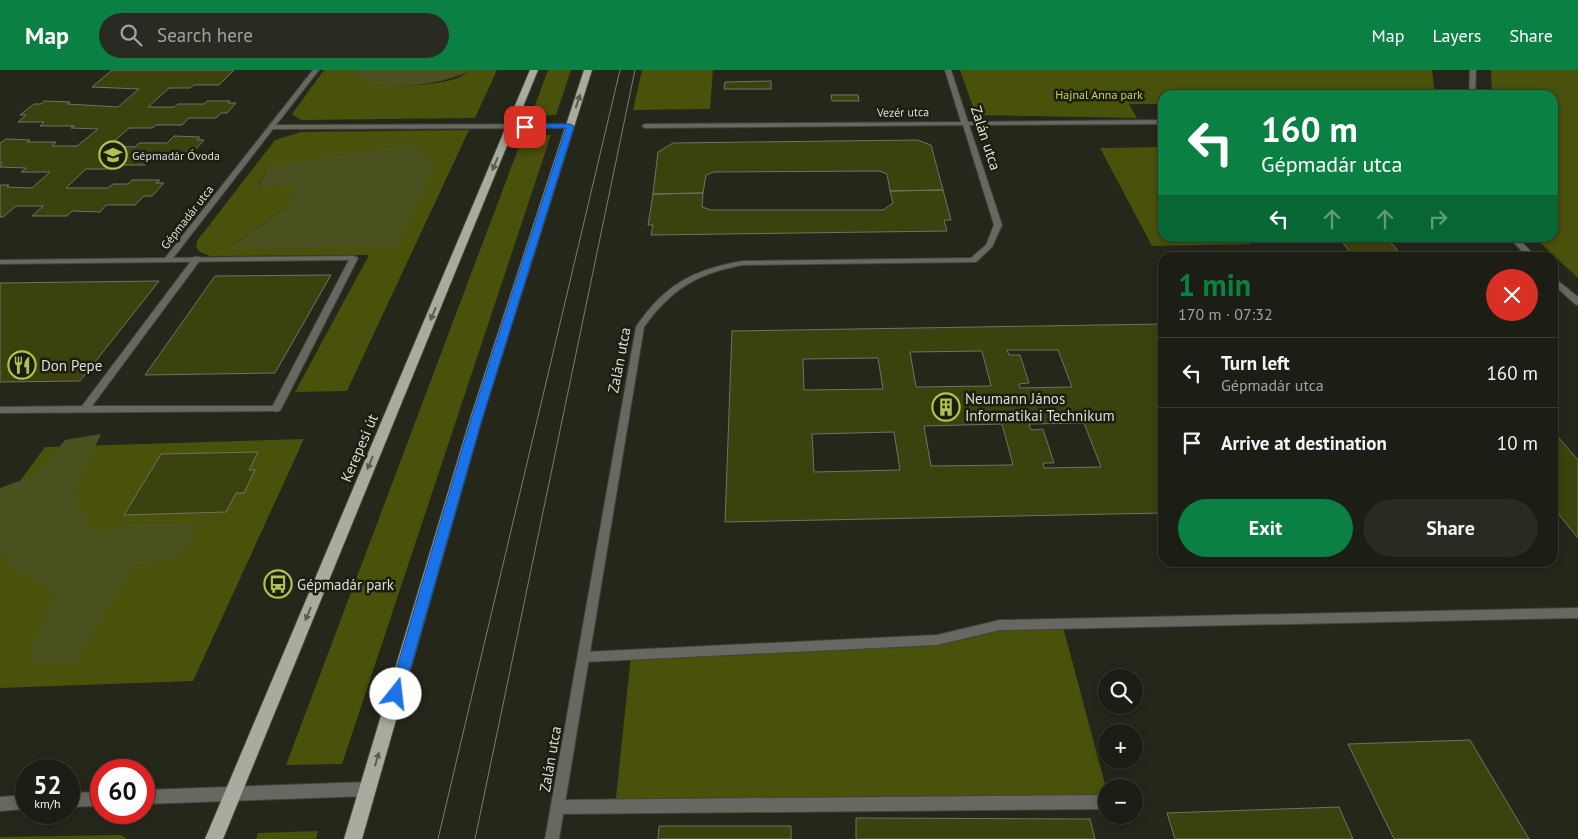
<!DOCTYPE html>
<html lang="en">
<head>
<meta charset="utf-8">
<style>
	body { margin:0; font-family:"PT Sans",sans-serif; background:#292a22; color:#f1f3f6; height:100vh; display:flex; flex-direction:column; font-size:19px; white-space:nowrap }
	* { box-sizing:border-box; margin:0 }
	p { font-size:16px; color:#a0a2a0 }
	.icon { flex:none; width:28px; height:28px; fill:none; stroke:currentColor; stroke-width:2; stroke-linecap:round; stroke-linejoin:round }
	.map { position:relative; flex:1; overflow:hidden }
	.drawer { position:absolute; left:1158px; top:182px; width:400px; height:315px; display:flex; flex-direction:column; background:#1c1d14; border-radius:15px; box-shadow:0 2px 8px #0003,0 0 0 1px #3a3b34 }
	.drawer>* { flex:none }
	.top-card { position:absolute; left:1158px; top:20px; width:400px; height:152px; border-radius:15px; box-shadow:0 2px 8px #0003,0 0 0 1px #3a3b34; background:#0b8043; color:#fff; overflow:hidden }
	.buttons { position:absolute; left:1098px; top:599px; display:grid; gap:10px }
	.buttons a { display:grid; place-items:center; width:45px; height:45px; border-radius:50%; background:#1c1d14; box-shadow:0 2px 8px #0003,0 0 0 1px #3a3b34; font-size:25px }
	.speed { position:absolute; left:15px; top:689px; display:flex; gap:10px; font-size:25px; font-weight:700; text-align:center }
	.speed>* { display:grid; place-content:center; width:65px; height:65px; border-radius:50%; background:#1c1d14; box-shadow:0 2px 8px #0003,0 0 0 1px #3a3b34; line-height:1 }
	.speed small { font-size:12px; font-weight:400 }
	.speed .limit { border:8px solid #d22; background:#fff; color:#111 }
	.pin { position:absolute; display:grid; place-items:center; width:42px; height:42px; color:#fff; margin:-21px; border-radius:10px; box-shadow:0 2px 8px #0006 }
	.me { position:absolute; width:55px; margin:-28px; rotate:16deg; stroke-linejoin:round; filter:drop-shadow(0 0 4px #0008) }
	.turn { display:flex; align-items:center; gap:18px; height:105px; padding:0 20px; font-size:22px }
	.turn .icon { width:65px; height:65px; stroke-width:2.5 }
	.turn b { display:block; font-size:35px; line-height:42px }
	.lanes { display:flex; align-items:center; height:48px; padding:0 20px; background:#0003; justify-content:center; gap:25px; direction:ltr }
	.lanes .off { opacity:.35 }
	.round { display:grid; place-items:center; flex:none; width:52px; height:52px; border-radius:26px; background:#292a22 }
	.overview { display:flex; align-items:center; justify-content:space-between; height:85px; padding:0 20px }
	h1 { font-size:30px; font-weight:800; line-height:38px; color:#0b8043 }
	.button { display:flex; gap:10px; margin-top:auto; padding:10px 20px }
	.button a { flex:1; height:58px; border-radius:30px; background:#0b8043; color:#fff; font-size:20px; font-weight:800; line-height:58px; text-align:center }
	.button a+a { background:#292a22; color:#f1f3f6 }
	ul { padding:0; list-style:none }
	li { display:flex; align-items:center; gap:15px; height:70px; padding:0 20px; border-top:1px solid #3a3b34 }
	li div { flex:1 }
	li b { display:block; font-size:19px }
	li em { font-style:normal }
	header { display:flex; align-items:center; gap:30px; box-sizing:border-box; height:70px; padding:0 25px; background:#0b8043; color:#fff }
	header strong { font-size:24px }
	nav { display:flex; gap:28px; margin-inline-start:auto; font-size:18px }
	.search { width:350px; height:45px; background:#292a22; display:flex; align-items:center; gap:12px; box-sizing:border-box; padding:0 18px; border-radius:28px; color:#a0a2a0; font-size:19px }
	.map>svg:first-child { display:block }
	.green { fill:#49510a; fill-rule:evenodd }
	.forest { fill:#4a511f }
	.building { fill:#3c420e; stroke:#707264; fill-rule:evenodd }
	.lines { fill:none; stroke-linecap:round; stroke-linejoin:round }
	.service-casing { stroke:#424439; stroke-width:2 }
	.pedestrian-casing { stroke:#424439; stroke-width:2 }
	.minor-casing { stroke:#424439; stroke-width:2 }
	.tertiary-casing { stroke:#424439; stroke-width:2 }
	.primary-casing { stroke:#424439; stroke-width:2 }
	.service { fill:#676862; fill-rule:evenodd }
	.pedestrian { fill:#676862; fill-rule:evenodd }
	.minor { fill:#676862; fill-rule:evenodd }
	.tertiary { fill:#676862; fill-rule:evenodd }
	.primary { fill:#a9ab9e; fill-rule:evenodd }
	.tram { stroke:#7b7d73; stroke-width:1 }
	.oneway { fill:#5b5d51 }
	.route { fill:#1a73e8; stroke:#114b97 }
	.labels { text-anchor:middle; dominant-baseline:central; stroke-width:5; stroke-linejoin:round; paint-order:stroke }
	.far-park-label { font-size:12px; fill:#c3d455; stroke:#1c1e12 }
	.far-street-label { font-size:12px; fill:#dddfd7; stroke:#1c1e12 }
	.far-poi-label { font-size:12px; fill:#dddfd7; stroke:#1c1e12; text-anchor:start }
	.street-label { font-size:15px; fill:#dddfd7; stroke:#1c1e12 }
	.poi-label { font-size:15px; fill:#dddfd7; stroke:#1c1e12; text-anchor:start }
</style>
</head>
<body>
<header>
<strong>Map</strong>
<div class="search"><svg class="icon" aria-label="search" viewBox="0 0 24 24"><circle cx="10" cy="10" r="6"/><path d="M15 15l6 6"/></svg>Search here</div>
<nav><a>Map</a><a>Layers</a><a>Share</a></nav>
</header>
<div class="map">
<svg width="1578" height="769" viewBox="0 0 1578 769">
	<rect width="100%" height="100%" fill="#25271b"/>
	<path class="green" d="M324 0H354C366 23 439 16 460 7 464 5 467 2 470 0 478 0 490 0 497 0L475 48 301 50 292 44Z
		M548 0H571L556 45 531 46Z
		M642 0H713L710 39 633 40Z
		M960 0H1432L1435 25H1162V34H1129L1137 48 976 45Z
		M1491 0H1578V208L1535 168H1552V25H1492Z
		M469 60 347 321 295 322 369 185 210 186 200 182 196 177 197 171 275 70 301 62ZM436 94 230 177 286 137 299 115 258 117 268 97Z
		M551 65 342 694 286 695 523 66Z
		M1162 77V168H1246L1250 174 1152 176 1100 78Z
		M304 369 193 611 0 618V438L45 377Z
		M1062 553 1106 718V732L615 737 631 585 937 570 1000 555Z
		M318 761 316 769H256L258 763Z
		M121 765 127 769H0V767Z"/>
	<path class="forest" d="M354 0H471C449 14 368 27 354 0Z
		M411 74 436 94 396 178H229L286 137 298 116 258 118 268 97Z
		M101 364 73 424 94 464 132 454 199 453 178 488 134 495 76 592 26 591 56 524 15 499 0 481V418L35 405 65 370Z"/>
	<path class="building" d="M112 0H234L219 15H194L190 18H169L148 37H174L178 34H204L207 31H230L228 33H236L227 43H221L216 48H189L182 55H156L152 58H129L109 76 135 77 139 73H167L174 66 200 67 197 70H204L193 82H185L178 89H151L145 95H116L112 99H86L66 118H108L113 114H128L132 110H160L156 113H164L152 126H144L135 135H106L100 142 72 141 67 146H32L43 136H16L3 147H0V115H9L7 117 32 118 50 102H21L26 98 0 97 2 93H0V73L6 69 30 70 27 72H56L52 76H77L98 59 71 58 74 56H40L44 52H18L26 45H20L34 34H41L44 31 70 32 67 34 118 37 139 19 92 17Z
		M771 11V19H724L725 12Z
		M831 25H858L859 31H832Z
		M917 70 931 75 943 120 890 121 887 104 879 101 714 102 706 105 703 123 653 124 658 82 673 73Z
		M943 120 951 150H944L947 161 651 165 653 155H648L653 124 703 123 702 137 711 140H883L893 133 890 121Z
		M1339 168H1387L1404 188H1355Z
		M331 205 275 303 145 305 215 206Z
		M159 211 80 311 0 312V213Z
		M1162 254V443L725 452 732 261ZM1007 280H1058L1072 317 1020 318 1019 314 1029 313 1020 285H1009ZM982 281 991 316 916 317 910 282ZM878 288 883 319 804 320 803 289ZM1084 353 1101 397 1044 398 1043 393H1054L1043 359 1031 360 1029 354ZM1002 354 1013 395 931 396 924 356ZM894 362 900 400 814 402 812 364Z
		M1552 360 1578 390V468L1552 436Z
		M258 382 249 400H255L244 423H236L226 442 124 445 161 384Z
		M1470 670 1529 769H1394L1348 674Z
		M1339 737 1353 769H1175L1167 743Z
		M856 748 1090 749 1095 769H856Z
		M659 756H791V769H658Z"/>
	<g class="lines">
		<g class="service-casing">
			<path id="service" d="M354 186 358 188 281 339 276 342 271 339 349 190 167 192 163 190 167 188Z
				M1106 725V739L558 744 553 742 551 737 553 732 558 730Z"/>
		</g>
		<g class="pedestrian-casing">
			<path id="pedestrian" d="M194 187H200L201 189 92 336H276L281 339 279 341 0 343V337L82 336Z
				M1578 538V548L1000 560 937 575 584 592 580 591 578 587 580 583 584 582 937 565 1000 550Z"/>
		</g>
		<g class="minor-casing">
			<path id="minor" d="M313 0H319L276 55 570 54 573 56 570 58 273 59 170 192 0 194V190L165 188Z
				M945 0H951L968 52 1162 50V54L969 55 1002 155 992 177 976 192 743 195C698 203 671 219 644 257L559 769H545L636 257C664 215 694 199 743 191L971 188 986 175 994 155 963 55 645 58 642 56 645 54 961 52Z
				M368 712 373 714 375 719 373 724 368 726 144 734V720Z
				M101 722V736L69 737V723Z
				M26 725V739L0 741V727Z"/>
		</g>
		<g class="tertiary-casing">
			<path id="tertiary" d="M1470 0H1476L1475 25H1469Z
				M1510 168H1518L1537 188H1528Z
				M1552 206 1578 227V235L1575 234 1552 213Z"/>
		</g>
		<g class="primary-casing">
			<path id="primary" d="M530 0H538L223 769H205Z
				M584 0H592L482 349 362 769H344L470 349Z"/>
		</g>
		<use href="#service" class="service"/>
		<use href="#pedestrian" class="pedestrian"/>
		<use href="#minor" class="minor"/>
		<use href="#tertiary" class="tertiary"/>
		<use href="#primary" class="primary"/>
		<path class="tram" d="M438 769 620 0
			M475 769 635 0"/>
	</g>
	<defs><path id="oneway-solid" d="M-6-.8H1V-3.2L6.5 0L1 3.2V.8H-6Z" transform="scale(1.25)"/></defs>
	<g class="oneway">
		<use href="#oneway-solid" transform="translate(578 31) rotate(-72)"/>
		<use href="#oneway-solid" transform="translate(495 94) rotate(113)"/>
		<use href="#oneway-solid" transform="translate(433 244) rotate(113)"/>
		<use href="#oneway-solid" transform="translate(370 393) rotate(113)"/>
		<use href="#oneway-solid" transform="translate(308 544) rotate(113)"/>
		<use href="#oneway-solid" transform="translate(377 689) rotate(-74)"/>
	</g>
	<path class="route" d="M525 54H570L574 56 482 349 403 624 401 628 396 630 391 628 389 624 471 349 566 58H523L522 57Z"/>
	<defs>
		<g id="school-ring" transform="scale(1.4375)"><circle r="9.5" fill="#1c1e12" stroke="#b3c24b" stroke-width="1.5"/><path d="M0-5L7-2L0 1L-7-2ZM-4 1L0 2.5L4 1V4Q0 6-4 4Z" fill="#b3c24b"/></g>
		<g id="restaurant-ring" transform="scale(1.4375)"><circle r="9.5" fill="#1c1e12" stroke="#b3c24b" stroke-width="1.5"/><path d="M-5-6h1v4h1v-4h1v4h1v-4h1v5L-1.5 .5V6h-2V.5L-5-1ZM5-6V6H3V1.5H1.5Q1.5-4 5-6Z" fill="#b3c24b"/></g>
		<g id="building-ring" transform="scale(1.4375)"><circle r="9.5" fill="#1c1e12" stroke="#b3c24b" stroke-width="1.5"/><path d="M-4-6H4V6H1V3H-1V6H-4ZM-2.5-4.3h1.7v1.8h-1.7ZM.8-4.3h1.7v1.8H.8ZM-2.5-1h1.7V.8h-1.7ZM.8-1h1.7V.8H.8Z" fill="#b3c24b"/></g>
		<g id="bus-ring" transform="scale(1.4375)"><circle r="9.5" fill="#1c1e12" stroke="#b3c24b" stroke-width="1.5"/><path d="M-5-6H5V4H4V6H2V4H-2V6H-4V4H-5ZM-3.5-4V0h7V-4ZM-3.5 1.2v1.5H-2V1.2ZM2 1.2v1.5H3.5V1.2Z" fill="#b3c24b"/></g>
	</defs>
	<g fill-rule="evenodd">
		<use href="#school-ring" x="113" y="85"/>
		<use href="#restaurant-ring" x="22" y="295"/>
		<use href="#building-ring" x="946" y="337"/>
		<use href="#bus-ring" x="278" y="514"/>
	</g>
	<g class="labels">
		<g class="far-park-label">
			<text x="1099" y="24">Hajnal Anna park</text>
		</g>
		<g class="far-street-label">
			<text transform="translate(903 42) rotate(-1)">Vezér utca</text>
			<text transform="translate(187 147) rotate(-52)">Gépmadár utca</text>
		</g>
		<g class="far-poi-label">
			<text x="132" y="85">Gépmadár Óvoda</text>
		</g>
		<g class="street-label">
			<text transform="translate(986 68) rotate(72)">Zalán utca</text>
			<text transform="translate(619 290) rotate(-79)">Zalán utca</text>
			<text transform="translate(359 378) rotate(-67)">Kerepesi út</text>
			<text transform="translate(550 689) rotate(-80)">Zalán utca</text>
		</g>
		<g class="poi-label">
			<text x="41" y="295">Don Pepe</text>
			<text x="965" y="328">Neumann János<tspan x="965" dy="17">Informatikai Technikum</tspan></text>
			<text x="297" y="514">Gépmadár park</text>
		</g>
	</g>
</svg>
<div class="buttons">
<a><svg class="icon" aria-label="search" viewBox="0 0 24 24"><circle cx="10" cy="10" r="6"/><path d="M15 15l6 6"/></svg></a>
<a>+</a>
<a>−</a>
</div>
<div class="speed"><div>52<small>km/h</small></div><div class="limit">60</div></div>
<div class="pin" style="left:525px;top:57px;background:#d93025"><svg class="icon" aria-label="arrive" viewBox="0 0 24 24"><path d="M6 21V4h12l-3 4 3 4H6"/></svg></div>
<svg class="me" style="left:396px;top:624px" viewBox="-20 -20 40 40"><circle r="19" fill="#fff"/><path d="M0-13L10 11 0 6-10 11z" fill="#1a73e8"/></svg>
<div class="top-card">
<div class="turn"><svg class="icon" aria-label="left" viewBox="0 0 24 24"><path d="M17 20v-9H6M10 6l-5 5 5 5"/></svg><div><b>160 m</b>Gépmadár utca</div></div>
<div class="lanes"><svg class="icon" aria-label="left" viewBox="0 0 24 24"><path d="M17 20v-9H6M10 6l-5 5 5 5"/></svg><svg class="icon off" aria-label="ahead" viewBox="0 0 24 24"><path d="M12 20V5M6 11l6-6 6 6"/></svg><svg class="icon off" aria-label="ahead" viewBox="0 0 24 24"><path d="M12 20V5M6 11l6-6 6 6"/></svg><svg class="icon off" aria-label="right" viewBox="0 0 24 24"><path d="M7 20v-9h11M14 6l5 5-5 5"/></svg></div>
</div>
<section class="drawer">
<div class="overview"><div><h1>1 min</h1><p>170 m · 07:32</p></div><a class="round" style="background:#d93025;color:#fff"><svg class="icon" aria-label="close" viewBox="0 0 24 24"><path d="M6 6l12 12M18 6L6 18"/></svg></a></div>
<ul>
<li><svg class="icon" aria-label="left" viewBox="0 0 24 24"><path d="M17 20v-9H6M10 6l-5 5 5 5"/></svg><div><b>Turn left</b><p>Gépmadár utca</p></div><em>160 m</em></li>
<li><svg class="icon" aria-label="arrive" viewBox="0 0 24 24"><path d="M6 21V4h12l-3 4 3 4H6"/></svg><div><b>Arrive at destination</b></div><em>10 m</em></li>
</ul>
<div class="button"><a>Exit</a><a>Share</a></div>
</section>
</div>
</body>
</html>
